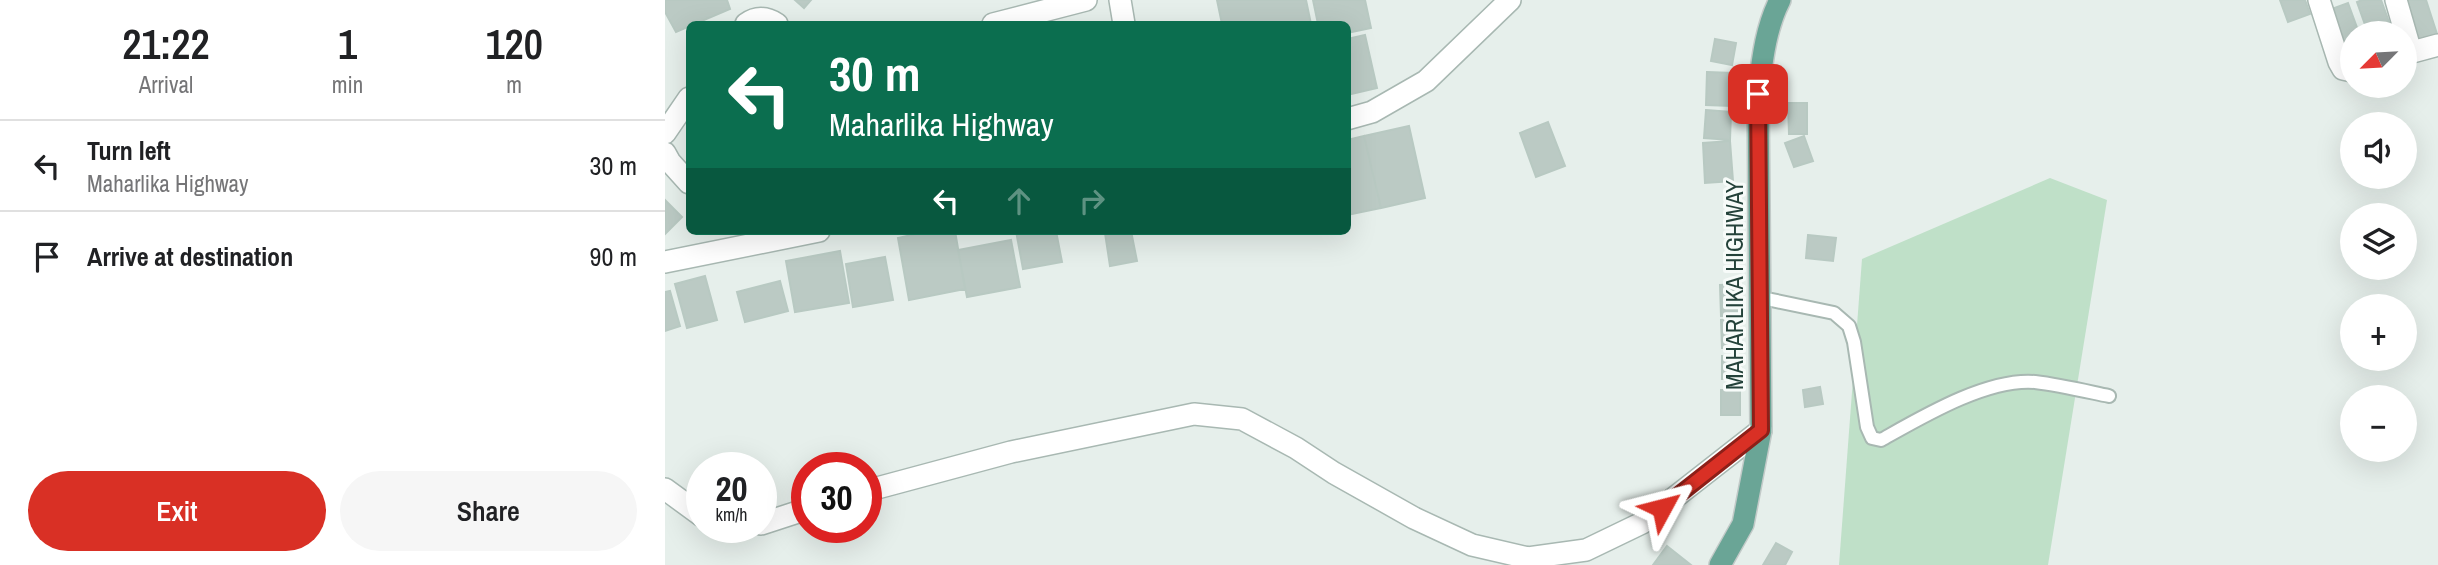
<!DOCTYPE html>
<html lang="en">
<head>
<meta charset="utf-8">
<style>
	body { margin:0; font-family:"Archivo Narrow",sans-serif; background:#f6f6f6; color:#202124; height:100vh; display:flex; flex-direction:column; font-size:26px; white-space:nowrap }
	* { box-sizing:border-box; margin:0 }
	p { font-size:23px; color:#757577 }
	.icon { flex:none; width:38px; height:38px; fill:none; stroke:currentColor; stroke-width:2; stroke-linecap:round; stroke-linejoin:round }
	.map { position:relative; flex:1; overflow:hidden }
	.drawer { display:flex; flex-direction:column; background:#fff; width:665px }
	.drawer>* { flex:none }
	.banner { position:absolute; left:21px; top:21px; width:665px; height:214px; border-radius:10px; box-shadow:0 7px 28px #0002; background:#0b6e4f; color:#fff; overflow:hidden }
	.needle { width:46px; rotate:246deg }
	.controls { position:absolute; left:1675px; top:21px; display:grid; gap:14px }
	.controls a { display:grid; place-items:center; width:77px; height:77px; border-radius:50%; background:#fff; box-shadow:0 7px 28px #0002; font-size:35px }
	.speed { position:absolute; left:21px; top:452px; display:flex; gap:14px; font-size:35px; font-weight:700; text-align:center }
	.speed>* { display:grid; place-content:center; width:91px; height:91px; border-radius:50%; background:#fff; box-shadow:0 7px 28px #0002; line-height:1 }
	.speed small { font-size:18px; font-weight:400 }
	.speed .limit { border:10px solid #d22; background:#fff; color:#111 }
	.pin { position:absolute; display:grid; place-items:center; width:60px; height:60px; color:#fff; margin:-30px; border-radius:14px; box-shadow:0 4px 10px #0006 }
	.me { position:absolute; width:77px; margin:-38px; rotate:52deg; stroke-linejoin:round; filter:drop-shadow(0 0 5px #0008) }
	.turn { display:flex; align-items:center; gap:24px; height:147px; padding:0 28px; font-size:32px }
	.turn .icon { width:91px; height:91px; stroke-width:2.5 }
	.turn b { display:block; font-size:49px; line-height:60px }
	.lanes { display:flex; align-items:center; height:66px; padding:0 28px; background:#0003; justify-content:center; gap:35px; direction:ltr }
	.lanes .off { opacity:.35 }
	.eta { display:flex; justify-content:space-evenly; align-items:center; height:119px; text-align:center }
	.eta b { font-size:42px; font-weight:600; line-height:49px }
	.cta { display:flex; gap:14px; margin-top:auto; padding:14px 28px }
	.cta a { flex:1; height:80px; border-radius:42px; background:#d93025; color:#fff; font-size:28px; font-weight:600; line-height:80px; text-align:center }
	.cta a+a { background:#f6f6f6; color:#202124 }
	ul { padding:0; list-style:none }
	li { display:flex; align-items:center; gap:21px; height:91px; padding:0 28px; border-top:2px solid #e0e0e0 }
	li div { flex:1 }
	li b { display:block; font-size:26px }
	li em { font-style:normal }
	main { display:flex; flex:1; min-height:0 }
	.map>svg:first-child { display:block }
	.green { fill:#bfe0c8 }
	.building { fill:#bbcac4; stroke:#b8c9c2; stroke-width:2 }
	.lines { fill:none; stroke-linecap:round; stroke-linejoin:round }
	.lane-casing { stroke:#a8b8b2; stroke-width:16 }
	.street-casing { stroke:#a8b8b2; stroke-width:24 }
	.primary-casing { stroke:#c2cac8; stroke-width:24 }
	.lane { stroke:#fff; stroke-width:12 }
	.street { stroke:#fff; stroke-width:21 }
	.primary { stroke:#6aa596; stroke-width:21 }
	.route-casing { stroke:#8d1f18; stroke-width:18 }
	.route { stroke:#d93025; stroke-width:12 }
	.labels { text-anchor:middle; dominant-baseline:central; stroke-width:6; stroke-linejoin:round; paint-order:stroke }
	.street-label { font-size:24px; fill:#24423a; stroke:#f7fbf9 }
</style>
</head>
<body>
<main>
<section class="drawer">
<div class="eta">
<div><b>21:22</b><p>Arrival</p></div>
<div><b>1</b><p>min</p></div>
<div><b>120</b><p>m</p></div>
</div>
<ul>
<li><svg class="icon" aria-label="left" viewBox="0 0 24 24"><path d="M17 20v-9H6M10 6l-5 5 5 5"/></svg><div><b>Turn left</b><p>Maharlika Highway</p></div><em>30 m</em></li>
<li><svg class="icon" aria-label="arrive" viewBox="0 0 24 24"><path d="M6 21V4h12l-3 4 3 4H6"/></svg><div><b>Arrive at destination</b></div><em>90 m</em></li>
</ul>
<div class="cta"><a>Exit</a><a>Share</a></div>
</section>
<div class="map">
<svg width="1773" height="565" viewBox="0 0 1773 565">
	<rect width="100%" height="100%" fill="#e6efeb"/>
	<path class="green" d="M1385 178 1442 200 1383 565H1174L1197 259Z"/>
	<path class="building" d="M0 0H62L65 9 11 32 0 12Z
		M130 0H146L139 8Z
		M552 0H641L646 24H557Z
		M648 0H700L706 28 682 33V24H653Z
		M1615 0H1640L1645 14 1623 22Z
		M1697 0H1716L1728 33H1703L1692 2Z
		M1737 0H1761L1773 37 1753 44Z
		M1683 3 1694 33H1687V53L1677 56 1661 11Z
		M700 35 712 88 682 95V39Z
		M1050 39 1071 43 1067 65 1046 61Z
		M1042 72 1068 73 1067 106 1041 105Z
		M1123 103H1142V134H1124Z
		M1041 110 1066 112 1065 140 1039 138Z
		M883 122 900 166 871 177 855 133Z
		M744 126 760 198 716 208 699 136Z
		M699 136 716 208 682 215V140Z
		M1139 136 1148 161 1129 167 1120 143Z
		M1065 141 1068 181 1040 183 1038 143Z
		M0 200 17 217 0 234Z
		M264 231H290L300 289 244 300 233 238Z
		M351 231H391L397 262 358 269Z
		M452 231H466L472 261 445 266 440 233Z
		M1143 235 1171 238 1168 261 1141 258Z
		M346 240 355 287 302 297 293 250Z
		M175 251 184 303 130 312 121 261Z
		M220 257 228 300 188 307 181 264Z
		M40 276 52 320 22 328 10 284Z
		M115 281 123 311 80 322 72 292Z
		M1075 284 1076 316H1056L1055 285Z
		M5 291 15 326 0 331V292Z
		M1075 319 1076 348H1057L1056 320Z
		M1057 356H1076V379H1057Z
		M1155 387 1158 404 1140 407 1138 390Z
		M1056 390H1075V415H1056Z
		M1111 543 1127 552 1120 565H1098Z
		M1002 546 1026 565H988Z"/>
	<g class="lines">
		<g class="lane-casing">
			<path id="lane" d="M1097 298 1169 313 1184 326 1189 342 1202 427 1207 438 1216 440C1257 417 1322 378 1370 382 1395 385 1420 391 1444 396"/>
		</g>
		<g class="street-casing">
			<path id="street" d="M455 0 459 24
				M1654 0 1674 62 1678 69 1687 71
				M1731 0 1746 52
				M81 24C92 16 101 17 112 24
				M328 24 421 0
				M1740 54 1773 45
				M682 119 707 112 761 81 845 0
				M0 133 24 98
				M0 153 5 162 24 183
				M0 262 154 231
				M0 489 37 516
				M201 491 346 452 529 414 577 419 631 448 669 473 749 518 807 545 863 558 921 550 977 523 1096 430
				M96 524 142 509"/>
		</g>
		<g class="primary-casing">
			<path id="primary" d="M1055 565 1078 524 1096 430 1093 94C1097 63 1100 29 1115 0"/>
		</g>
		<use href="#lane" class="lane"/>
		<use href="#street" class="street"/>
		<use href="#primary" class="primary"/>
	</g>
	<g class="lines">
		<g class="route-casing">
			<path id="route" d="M997 508 1096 430 1093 94"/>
		</g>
		<use href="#route" class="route"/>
	</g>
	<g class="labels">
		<g class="street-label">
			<text transform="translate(1069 285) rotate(-90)">MAHARLIKA HIGHWAY</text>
		</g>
	</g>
</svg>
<div class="controls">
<a><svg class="needle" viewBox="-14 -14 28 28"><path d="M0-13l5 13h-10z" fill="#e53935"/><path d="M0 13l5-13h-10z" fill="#757577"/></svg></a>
<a><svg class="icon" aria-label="sound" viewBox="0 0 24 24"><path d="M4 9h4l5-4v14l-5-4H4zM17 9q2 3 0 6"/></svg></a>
<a><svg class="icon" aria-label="layers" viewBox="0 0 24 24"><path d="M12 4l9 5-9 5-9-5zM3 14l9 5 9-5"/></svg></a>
<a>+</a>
<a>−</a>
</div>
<div class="speed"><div>20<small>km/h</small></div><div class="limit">30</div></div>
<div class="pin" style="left:1093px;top:94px;background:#d93025"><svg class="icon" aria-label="arrive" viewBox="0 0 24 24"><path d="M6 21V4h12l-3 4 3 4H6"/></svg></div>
<svg class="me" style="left:997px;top:508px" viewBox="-20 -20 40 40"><path d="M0-17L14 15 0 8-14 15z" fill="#d93025" stroke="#fff" stroke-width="4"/></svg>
<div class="banner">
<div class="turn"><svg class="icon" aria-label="left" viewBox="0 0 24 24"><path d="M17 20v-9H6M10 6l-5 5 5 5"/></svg><div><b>30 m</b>Maharlika Highway</div></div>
<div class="lanes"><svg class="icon" aria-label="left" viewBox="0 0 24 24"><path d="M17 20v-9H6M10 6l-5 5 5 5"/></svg><svg class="icon off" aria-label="ahead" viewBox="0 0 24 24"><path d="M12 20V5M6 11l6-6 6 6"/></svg><svg class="icon off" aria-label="right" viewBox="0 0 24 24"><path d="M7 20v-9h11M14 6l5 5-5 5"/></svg></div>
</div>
</div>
</main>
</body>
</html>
